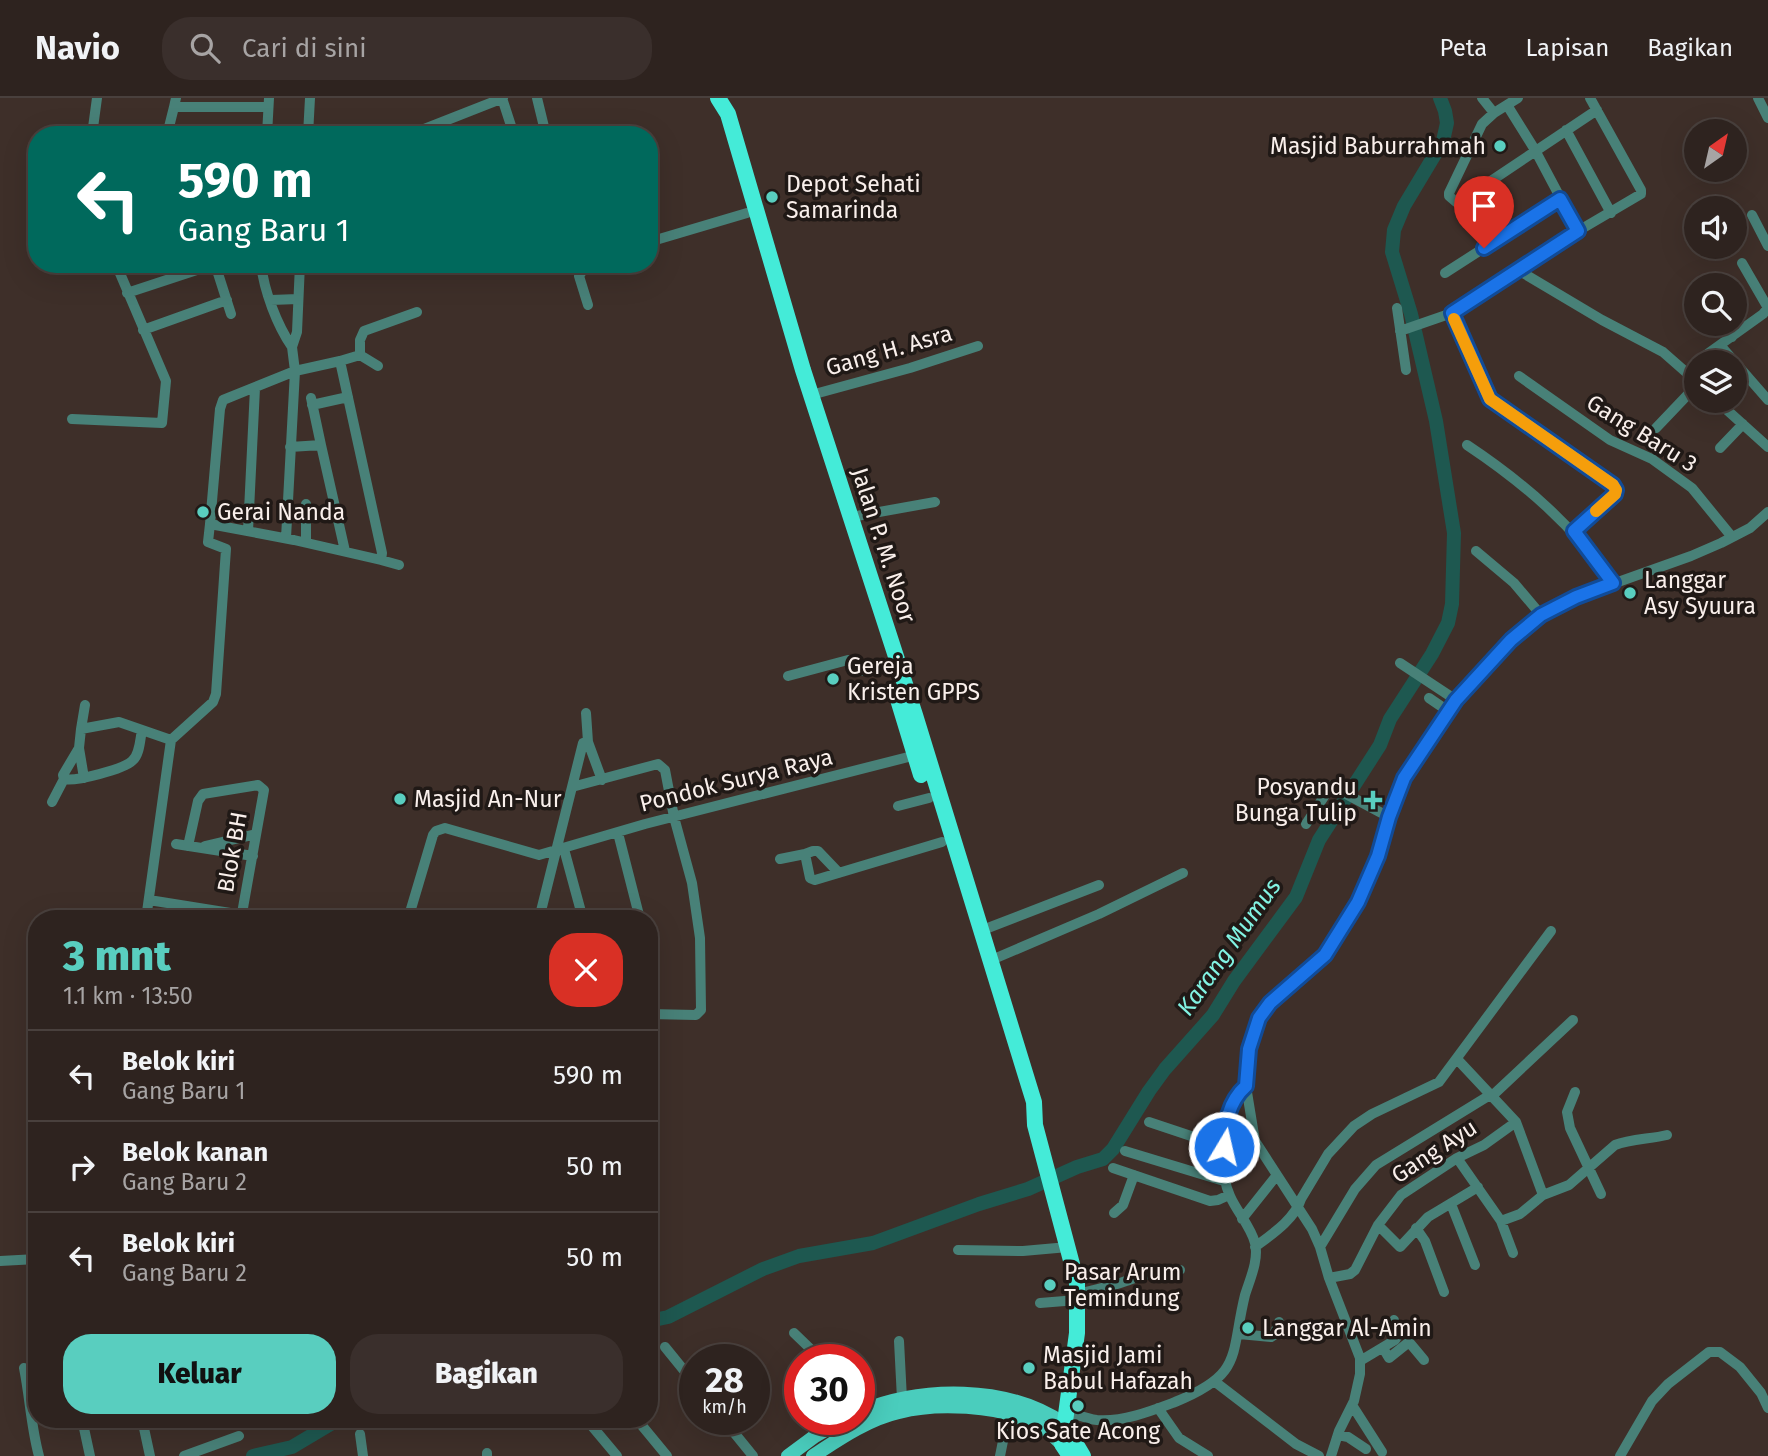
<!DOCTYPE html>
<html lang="id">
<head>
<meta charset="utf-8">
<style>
	body { margin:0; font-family:"Fira Sans",sans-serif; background:#3a2f2c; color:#f1f3f6; height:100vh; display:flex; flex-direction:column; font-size:26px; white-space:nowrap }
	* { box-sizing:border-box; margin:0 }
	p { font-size:23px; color:#a7a4a4 }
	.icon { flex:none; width:38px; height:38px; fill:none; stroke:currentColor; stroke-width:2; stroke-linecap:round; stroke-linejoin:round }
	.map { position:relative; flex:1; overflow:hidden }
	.drawer { position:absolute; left:28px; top:812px; width:630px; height:518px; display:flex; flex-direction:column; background:#2e231f; border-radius:28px; box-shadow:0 7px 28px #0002,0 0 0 2px #49403d }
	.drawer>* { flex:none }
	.banner { position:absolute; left:28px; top:28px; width:630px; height:147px; border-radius:28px; box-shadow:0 7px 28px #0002,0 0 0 2px #49403d; background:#00695c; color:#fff; overflow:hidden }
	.needle { width:46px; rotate:34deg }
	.buttons { position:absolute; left:1684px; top:21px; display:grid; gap:14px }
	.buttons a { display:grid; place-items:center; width:63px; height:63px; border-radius:50%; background:#2e231f; box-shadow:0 7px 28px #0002,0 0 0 2px #49403d; font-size:35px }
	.speed { position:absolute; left:679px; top:1246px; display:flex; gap:14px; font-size:35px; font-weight:700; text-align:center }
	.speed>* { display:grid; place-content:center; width:91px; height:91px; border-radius:50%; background:#2e231f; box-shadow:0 7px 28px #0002,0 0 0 2px #49403d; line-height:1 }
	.speed small { font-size:18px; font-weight:400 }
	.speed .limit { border:10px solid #d22; background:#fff; color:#111 }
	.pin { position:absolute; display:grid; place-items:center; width:60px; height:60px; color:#fff; margin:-72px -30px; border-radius:50% 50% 50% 0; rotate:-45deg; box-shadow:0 0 7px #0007 }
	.pin .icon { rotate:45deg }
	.me { position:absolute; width:77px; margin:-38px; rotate:9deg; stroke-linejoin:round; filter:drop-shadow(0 0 5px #0008) }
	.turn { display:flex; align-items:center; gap:24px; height:147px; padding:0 35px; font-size:32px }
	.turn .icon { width:91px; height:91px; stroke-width:2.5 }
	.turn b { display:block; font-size:49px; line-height:60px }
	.round { display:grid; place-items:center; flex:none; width:74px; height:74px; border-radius:28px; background:#3a2f2c }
	.headline { display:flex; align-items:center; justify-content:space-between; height:119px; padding:0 35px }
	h1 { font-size:42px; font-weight:800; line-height:52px; color:#59cebf }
	.cta { display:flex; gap:14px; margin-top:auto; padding:14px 35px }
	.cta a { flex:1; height:80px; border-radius:28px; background:#59cebf; color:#111; font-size:28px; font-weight:800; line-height:80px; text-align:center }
	.cta a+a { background:#3a2f2c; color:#f1f3f6 }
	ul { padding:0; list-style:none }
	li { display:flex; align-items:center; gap:21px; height:91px; padding:0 35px; border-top:2px solid #49403d }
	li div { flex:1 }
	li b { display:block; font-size:26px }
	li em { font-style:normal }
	header { display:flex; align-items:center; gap:42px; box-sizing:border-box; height:98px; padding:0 35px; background:#2e231f; border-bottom:2px solid #49403d }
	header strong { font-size:33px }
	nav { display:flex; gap:38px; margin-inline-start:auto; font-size:24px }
	.search { width:490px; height:63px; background:#3a2f2c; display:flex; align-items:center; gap:18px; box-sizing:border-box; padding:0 24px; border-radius:28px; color:#a7a4a4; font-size:26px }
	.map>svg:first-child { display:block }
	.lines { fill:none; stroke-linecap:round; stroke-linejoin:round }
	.river { stroke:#1e5850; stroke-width:14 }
	.minor { stroke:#488178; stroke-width:10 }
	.major { stroke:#4acdbd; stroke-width:14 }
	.highway { stroke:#44ebd8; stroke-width:16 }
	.route-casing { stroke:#114b97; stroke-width:18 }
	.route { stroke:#1a73e8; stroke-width:12 }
	.slow { stroke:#f59e0b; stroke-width:12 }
	.poi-dot { fill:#59cebf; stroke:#201916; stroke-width:2.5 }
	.labels { text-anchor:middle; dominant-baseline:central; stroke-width:7; stroke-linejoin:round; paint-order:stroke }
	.poi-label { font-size:23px; fill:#f9efeb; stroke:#201916; text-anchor:start }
	.street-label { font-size:23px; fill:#f9efeb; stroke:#201916 }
	.water-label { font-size:24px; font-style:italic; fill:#82f3e3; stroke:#201916 }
</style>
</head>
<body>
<header>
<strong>Navio</strong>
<div class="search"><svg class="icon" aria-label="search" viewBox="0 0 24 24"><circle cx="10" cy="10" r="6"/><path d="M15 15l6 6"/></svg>Cari di sini</div>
<nav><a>Peta</a><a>Lapisan</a><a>Bagikan</a></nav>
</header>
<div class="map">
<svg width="1768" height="1358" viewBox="0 0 1768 1358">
	<rect width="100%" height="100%" fill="#3e2f29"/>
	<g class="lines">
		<path class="river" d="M649 1223 668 1219 763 1171 799 1158 873 1145 979 1106 1028 1091 1077 1069 1103 1061 1113 1051 1149 993 1165 971 1213 917 1234 883 1296 799 1319 742 1380 647 1390 621 1432 556 1448 525 1452 506 1454 435 1436 323 1411 216 1392 154 1394 132 1404 108 1443 43 1447 25 1445 13 1440 0
			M253 1358 292 1349 339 1321"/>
		<path class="minor" d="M176 0 174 9H268
			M502 0 514 37
			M537 0 546 37
			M1482 0 1494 15
			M1518 0 1494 15 1482 26 1449 95V98L1456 104 1464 101 1597 12
			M1758 0 1768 20
			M1507 7 1535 52 1578 133
			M1566 32 1611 115
			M92 37 97 0
			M167 37 174 9
			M267 37 269 0
			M308 37 310 0
			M409 37 503 0
			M1752 117 1768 148
			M649 144 747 115
			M261 166C264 193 277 227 292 249
			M587 166 579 178 588 207
			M1518 172 1602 222 1663 254 1696 283
			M1445 175 1560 101
			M127 195 215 166 231 216
			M271 202 298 201
			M1397 210 1406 272
			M1452 215 1491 301 1613 387 1616 392 1615 396 1574 433
			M1713 226 1732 239
			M143 232 227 202
			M1400 233 1452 215 1578 133 1641 96V92L1590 0
			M1720 247 1768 302
			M360 257 378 268
			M340 263 382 455 381 462 294 442 210 426 220 311 223 302 295 273Z
			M340 263 360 257V242L364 233 417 214
			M1696 264 1763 216 1768 210 1742 165
			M1519 278 1610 342 1652 361 1692 390 1732 439
			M811 297 910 270 978 248
			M311 300 321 347
			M1717 303 1768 349
			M312 307 348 299
			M72 321 162 325 166 283 116 166
			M1656 330 1696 288
			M1467 347C1524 385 1574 428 1613 485
			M290 349 321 347 345 453
			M1720 350 1743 326
			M851 419 935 404
			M248 433 255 290
			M286 440 295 273 292 249 297 234 300 166
			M306 444V406
			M1476 453 1514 485 1541 517
			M381 462 399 467
			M1400 565 1456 602
			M788 578 848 562 857 566 863 573 887 565
			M1429 600 1448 613
			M586 615 588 644
			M81 631 85 607
			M79 650 84 680
			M64 681C75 684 124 671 132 663 140 657 140 641 142 632
			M572 689 658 666 665 672 674 719 692 785 700 840 701 912 696 917 649 916
			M52 704 64 681 63 677 79 650 81 631 119 624 171 642
			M898 708 929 700
			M1306 726 1331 688 1389 719
			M618 735 640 821
			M176 746 253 758
			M188 748 198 703 203 696 258 687 264 692 241 821
			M205 748 256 736
			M564 751 583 821
			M805 756 813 753H818L839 775
			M780 761 805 756 810 780 815 782 942 744
			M149 802 268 821
			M146 821 171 642 213 604 216 596 226 451 208 444 210 426
			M408 821 433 737 436 733 445 730 539 757 645 726 920 656
			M539 821 583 645 588 644 602 682
			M980 833 1099 787
			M989 863 1099 816 1183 775
			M649 947 654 965
			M1457 961 1516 1024 1543 1097
			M1575 994 1567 1014 1570 1030 1601 1096
			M1492 998 1573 922
			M1149 1024 1224 1049
			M1125 1053 1224 1083
			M1457 1060 1501 1123 1520 1116 1543 1097 1569 1087 1615 1047C1630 1041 1651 1041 1667 1037
			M1113 1070 1210 1103 1218 1102 1229 1097
			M1451 1106 1475 1167
			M1114 1115 1123 1107 1134 1077
			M1242 1121 1277 1077
			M1501 1123 1513 1155
			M1378 1127 1400 1149 1428 1119 1478 1089
			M1416 1130 1425 1143 1444 1194
			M1255 1149C1271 1137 1295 1121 1301 1101L1328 1056 1354 1028 1372 1016 1439 984 1551 833
			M1320 1149 1355 1091 1376 1067 1490 997
			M958 1152 1023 1153 1068 1149
			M0 1163 37 1161
			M1329 1180 1350 1176 1355 1172 1378 1127 1401 1097 1457 1060 1484 1047 1516 1024
			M1077 1196C1093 1192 1110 1189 1126 1183 1145 1177 1159 1170 1180 1172
			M1040 1205 1077 1202
			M794 1235 822 1262
			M1239 1236 1271 1239 1274 1237 1279 1224
			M899 1243 902 1301
			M665 1249 695 1286
			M1383 1250 1389 1260 1409 1244 1424 1262
			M1360 1263 1395 1242 1397 1239 1394 1222
			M24 1270C30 1300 31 1329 39 1358
			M1214 1283 1296 1346 1319 1358
			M1352 1307 1382 1354
			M1158 1310 1179 1340 1208 1358
			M1066 1313C1076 1316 1087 1321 1097 1322 1123 1324 1151 1313 1175 1304 1244 1276 1230 1258 1245 1197 1250 1181 1259 1162 1255 1145 1251 1129 1237 1114 1230 1098 1219 1075 1221 1022 1234 999 1237 995 1242 991 1246 988
			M82 1321 90 1358
			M142 1321 150 1358
			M586 1321 617 1358
			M723 1321 753 1358
			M639 1324 667 1358
			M360 1336 363 1358
			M1338 1337 1348 1339 1366 1351
			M487 1355V1358
			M184 1358 239 1338
			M1000 1358 1003 1343 1019 1319
			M1331 1358 1339 1333 1354 1303 1360 1276V1260L1329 1180 1320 1149 1312 1131 1255 1043 1246 988 1249 951 1259 920 1270 905 1325 857 1358 804 1378 758 1389 719 1404 680 1456 602 1511 542 1541 517 1576 499 1691 458 1721 445 1750 430 1768 414
			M1620 1358 1652 1303 1668 1286 1709 1254H1720L1740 1269 1761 1295 1768 1310"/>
		<path class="major" d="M859 1314C922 1288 1007 1287 1064 1326
			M788 1358 815 1338 844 1321
			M813 1358C839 1341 868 1321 899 1314 936 1304 998 1307 1032 1324 1044 1329 1053 1337 1062 1346"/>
		<path class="highway" d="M718 0 728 16 803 272 915 617 1034 1004 1035 1027 1077 1185V1235L1062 1346 1070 1358
			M896 595 921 677
			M1064 1326 1083 1358"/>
	</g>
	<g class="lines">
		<g class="route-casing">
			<path id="route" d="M1224 1049C1225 1026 1228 1004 1246 988L1249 951 1259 920 1270 905 1325 857 1358 804 1378 758 1389 719 1404 680 1456 602 1511 542 1541 517 1576 499 1613 485 1574 433 1615 396 1616 392 1613 387 1490 301 1452 215 1578 133 1560 101 1484 150"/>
		</g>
		<use href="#route" class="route"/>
		<path class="slow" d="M1454 221 1490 301 1613 387 1616 392 1615 396 1596 413"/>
	</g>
	<g class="poi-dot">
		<circle cx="1500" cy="48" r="7"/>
		<circle cx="772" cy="99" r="7"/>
		<circle cx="203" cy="414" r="7"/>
		<circle cx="1630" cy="495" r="7"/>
		<circle cx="833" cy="581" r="7"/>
		<circle cx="400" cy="701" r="7"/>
		<path d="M1369.5 691.5h7v7h7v7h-7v7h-7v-7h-7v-7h7z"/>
		<circle cx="1050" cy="1187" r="7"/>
		<circle cx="1248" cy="1230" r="7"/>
		<circle cx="1029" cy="1270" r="7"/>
		<circle cx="1078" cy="1308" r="7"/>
	</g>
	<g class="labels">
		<g class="poi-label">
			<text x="1486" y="48" text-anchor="end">Masjid Baburrahmah</text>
			<text x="786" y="86">Depot Sehati<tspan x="786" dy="26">Samarinda</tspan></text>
			<text x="217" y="414">Gerai Nanda</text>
			<text x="1644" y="482">Langgar<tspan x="1644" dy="26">Asy Syuura</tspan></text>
			<text x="847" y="568">Gereja<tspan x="847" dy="26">Kristen GPPS</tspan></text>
			<text x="1357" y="689" text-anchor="end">Posyandu<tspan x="1357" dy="26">Bunga Tulip</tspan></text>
			<text x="414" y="701">Masjid An-Nur</text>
			<text x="1064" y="1174">Pasar Arum<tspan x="1064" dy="26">Temindung</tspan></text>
			<text x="1262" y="1230">Langgar Al-Amin</text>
			<text x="1043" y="1257">Masjid Jami<tspan x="1043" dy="26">Babul Hafazah</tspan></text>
			<text x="1078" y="1333" text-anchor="middle">Kios Sate Acong</text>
		</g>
		<g class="street-label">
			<text transform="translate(889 252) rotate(-16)">Gang H. Asra</text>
			<text transform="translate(1642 335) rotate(32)">Gang Baru 3</text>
			<text transform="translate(884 447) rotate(72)">Jalan P. M. Noor</text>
			<text transform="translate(736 682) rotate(-14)">Pondok Surya Raya</text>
			<text transform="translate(232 754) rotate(-80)">Blok BH</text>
			<text transform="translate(1434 1053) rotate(-33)">Gang Ayu</text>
		</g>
		<g class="water-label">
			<text transform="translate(1229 849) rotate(-55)">Karang Mumus</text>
		</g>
	</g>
</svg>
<div class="buttons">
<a><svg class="needle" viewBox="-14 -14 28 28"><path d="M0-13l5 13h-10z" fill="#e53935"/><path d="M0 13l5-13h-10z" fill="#a7a4a4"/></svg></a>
<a><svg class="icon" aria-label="sound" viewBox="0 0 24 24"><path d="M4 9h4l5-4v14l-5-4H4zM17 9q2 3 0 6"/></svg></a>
<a><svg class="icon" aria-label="search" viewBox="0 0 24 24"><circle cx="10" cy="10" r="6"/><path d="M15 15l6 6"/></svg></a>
<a><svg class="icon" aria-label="layers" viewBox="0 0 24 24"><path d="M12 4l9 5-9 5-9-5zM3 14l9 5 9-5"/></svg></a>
</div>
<div class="speed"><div>28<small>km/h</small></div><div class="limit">30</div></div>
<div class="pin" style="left:1484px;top:150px;background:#d93025"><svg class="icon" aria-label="arrive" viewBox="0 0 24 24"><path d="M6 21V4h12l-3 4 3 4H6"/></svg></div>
<svg class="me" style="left:1224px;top:1049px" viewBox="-20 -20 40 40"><circle r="17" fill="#1a73e8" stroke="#fff" stroke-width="3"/><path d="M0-11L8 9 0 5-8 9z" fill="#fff"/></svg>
<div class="banner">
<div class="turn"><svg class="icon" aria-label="left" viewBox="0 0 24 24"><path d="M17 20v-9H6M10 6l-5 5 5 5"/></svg><div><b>590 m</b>Gang Baru 1</div></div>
</div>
<section class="drawer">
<div class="headline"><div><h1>3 mnt</h1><p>1.1 km · 13:50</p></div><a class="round" style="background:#d93025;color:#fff"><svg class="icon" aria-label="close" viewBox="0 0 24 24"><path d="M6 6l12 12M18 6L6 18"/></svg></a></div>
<ul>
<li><svg class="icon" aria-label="left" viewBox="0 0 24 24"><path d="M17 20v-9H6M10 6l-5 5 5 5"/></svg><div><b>Belok kiri</b><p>Gang Baru 1</p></div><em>590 m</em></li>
<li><svg class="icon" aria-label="right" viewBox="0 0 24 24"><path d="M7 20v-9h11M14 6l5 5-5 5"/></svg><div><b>Belok kanan</b><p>Gang Baru 2</p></div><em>50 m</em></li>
<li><svg class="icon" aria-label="left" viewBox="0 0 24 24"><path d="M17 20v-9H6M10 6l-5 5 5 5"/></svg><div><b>Belok kiri</b><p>Gang Baru 2</p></div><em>50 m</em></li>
</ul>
<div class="cta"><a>Keluar</a><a>Bagikan</a></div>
</section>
</div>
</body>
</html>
